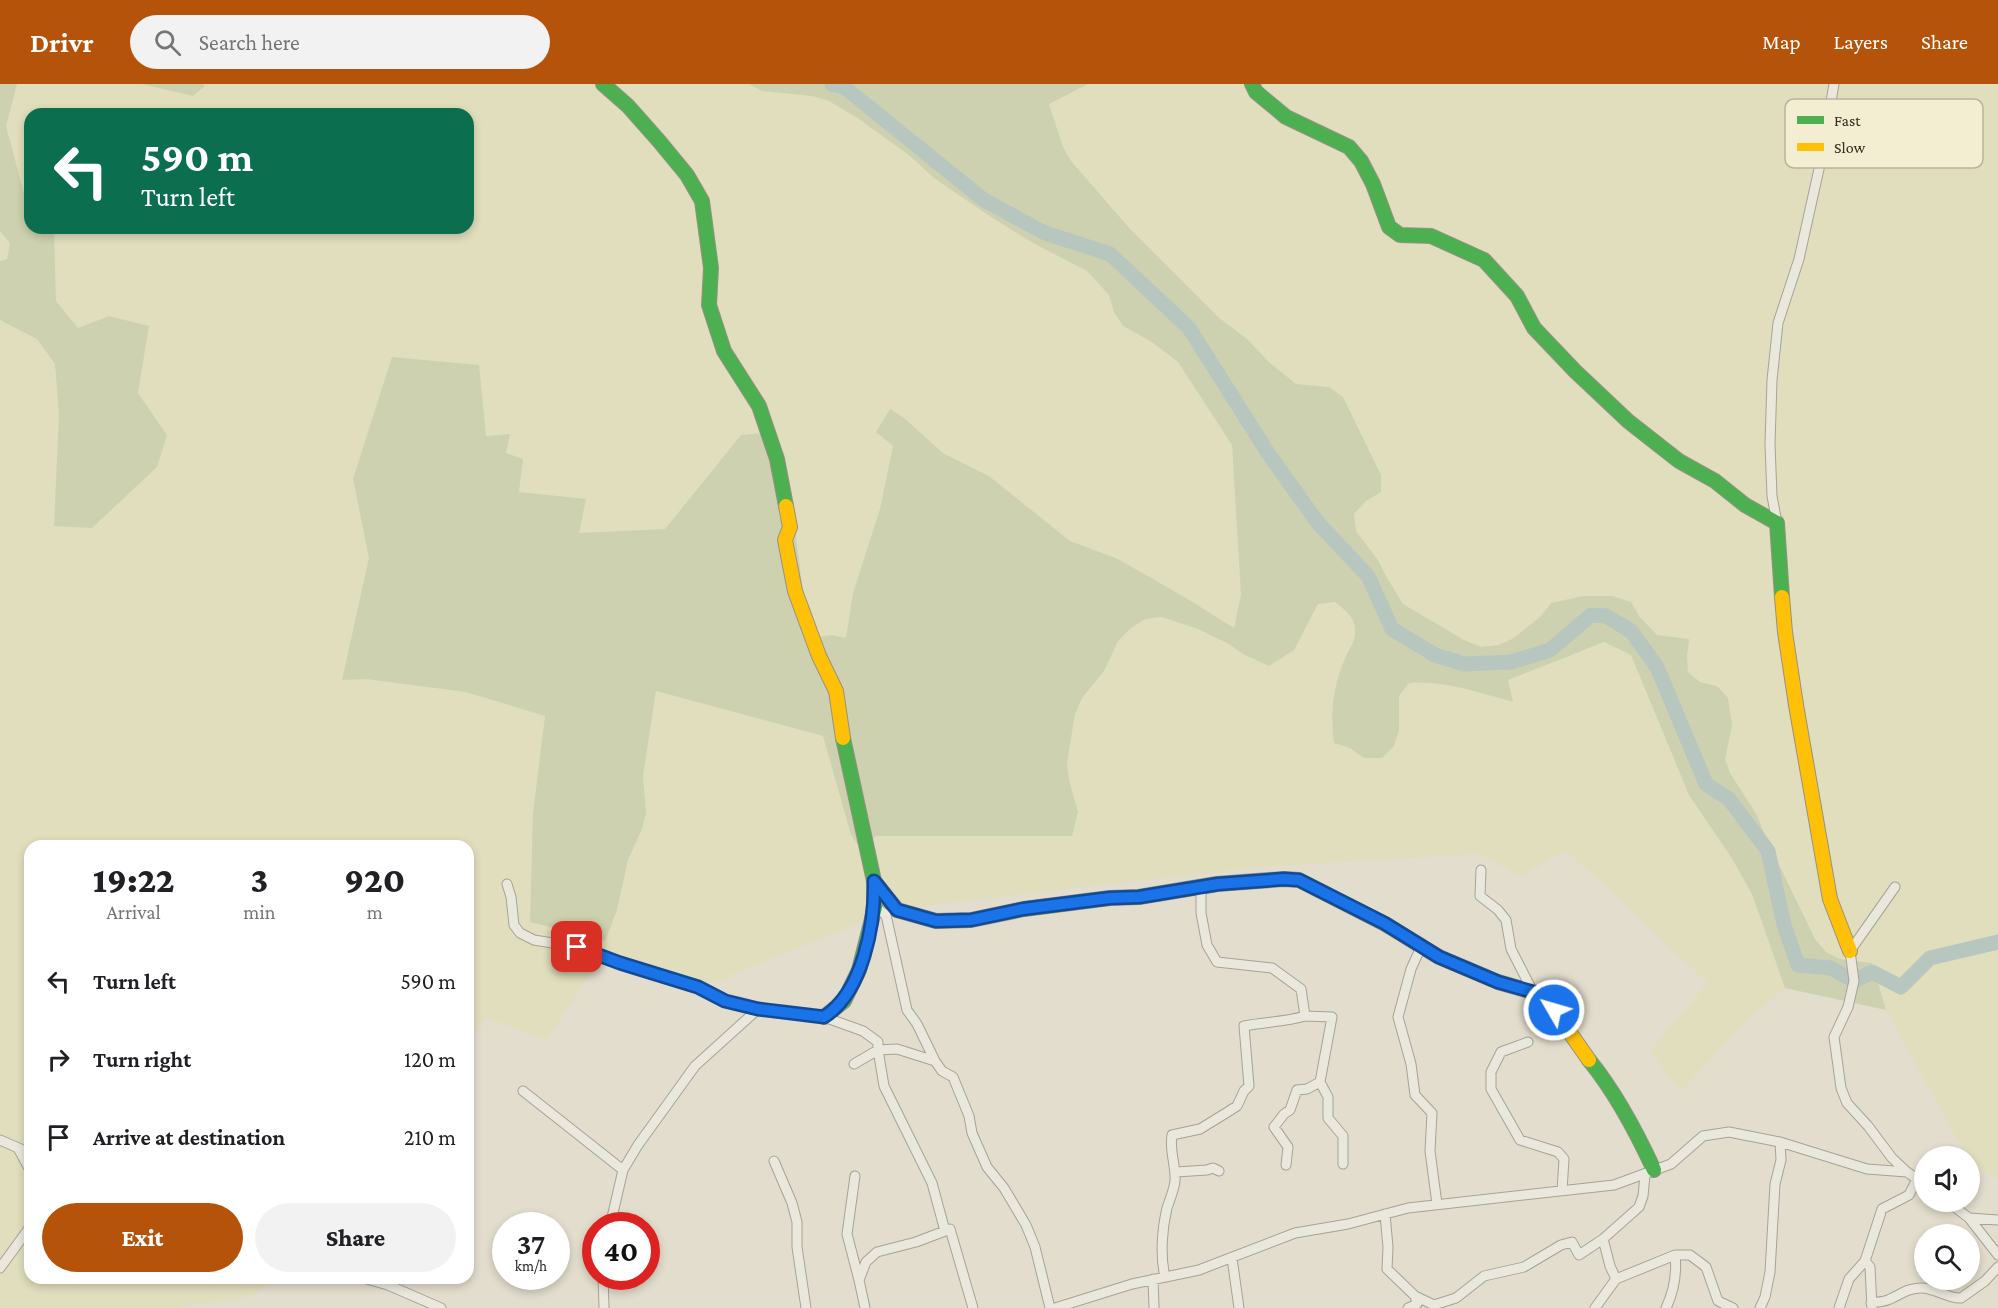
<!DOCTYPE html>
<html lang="en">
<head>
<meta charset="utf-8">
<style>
	body { margin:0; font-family:"Crimson Pro",serif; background:#f2f2f2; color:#202124; height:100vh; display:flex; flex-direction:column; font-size:22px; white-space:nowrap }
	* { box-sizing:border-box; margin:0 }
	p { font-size:20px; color:#757577 }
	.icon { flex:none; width:33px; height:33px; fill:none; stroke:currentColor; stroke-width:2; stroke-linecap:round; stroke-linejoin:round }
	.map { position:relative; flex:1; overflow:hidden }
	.details { position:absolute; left:24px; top:756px; width:450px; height:444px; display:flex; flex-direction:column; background:#fff; border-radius:18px; box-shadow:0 3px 9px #0003 }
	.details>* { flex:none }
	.hud { position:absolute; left:24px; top:24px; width:450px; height:126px; border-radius:18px; box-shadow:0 3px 9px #0003; background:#0b6e4f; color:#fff; overflow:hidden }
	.controls { position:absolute; left:1914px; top:1062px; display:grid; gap:12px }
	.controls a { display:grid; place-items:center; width:66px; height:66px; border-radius:50%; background:#fff; box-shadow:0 3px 9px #0003; font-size:30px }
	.speed { position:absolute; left:492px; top:1128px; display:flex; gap:12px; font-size:30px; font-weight:700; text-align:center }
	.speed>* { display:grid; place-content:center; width:78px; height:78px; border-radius:50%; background:#fff; box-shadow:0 3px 9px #0003; line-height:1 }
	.speed small { font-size:15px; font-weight:400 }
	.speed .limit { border:9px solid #d22; background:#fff; color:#111 }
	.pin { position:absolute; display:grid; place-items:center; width:51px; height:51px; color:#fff; margin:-26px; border-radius:12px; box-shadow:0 3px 9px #0006 }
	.me { position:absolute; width:66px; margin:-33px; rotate:308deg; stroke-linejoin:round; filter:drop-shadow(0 0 4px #0008) }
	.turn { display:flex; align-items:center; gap:21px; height:126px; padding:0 18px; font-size:27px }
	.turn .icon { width:78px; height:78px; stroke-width:2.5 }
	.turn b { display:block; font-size:42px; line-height:51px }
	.eta { display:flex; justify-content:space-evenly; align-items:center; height:102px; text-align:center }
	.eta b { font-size:36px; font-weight:800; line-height:42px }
	.primary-button { display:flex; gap:12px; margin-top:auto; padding:12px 18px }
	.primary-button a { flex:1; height:69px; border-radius:36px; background:#b45309; color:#fff; font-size:24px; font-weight:800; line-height:69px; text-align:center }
	.primary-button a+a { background:#f2f2f2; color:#202124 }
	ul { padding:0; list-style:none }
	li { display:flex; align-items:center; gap:18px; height:78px; padding:0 18px }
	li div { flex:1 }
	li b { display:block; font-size:22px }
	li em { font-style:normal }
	header { display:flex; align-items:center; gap:36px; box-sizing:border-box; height:84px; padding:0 30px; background:#b45309; color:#fff }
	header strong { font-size:28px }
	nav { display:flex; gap:33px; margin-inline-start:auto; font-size:21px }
	.search { width:420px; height:54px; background:#f2f2f2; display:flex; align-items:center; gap:15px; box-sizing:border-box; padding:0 21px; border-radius:33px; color:#757577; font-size:22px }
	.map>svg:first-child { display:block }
	.farmland { fill:#e1debd }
	.green { fill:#ced1af }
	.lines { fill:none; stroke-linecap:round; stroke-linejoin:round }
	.river { stroke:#b7c7bf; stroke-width:15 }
	.street-casing { stroke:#a7a295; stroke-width:11 }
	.fast-casing { stroke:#979185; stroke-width:16 }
	.slow-casing { stroke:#979185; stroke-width:16 }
	.street { stroke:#eae8dd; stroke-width:9 }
	.fast { stroke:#4caf50; stroke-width:14 }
	.slow { stroke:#ffc107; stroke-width:14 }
	.route-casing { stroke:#114b97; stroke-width:15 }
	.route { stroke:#1a73e8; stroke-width:10 }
	.key { fill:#f3edd2; stroke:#bab39c; stroke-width:1.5 }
	.key-label { font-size:16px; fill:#352c1e }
</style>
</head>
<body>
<header>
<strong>Drivr</strong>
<div class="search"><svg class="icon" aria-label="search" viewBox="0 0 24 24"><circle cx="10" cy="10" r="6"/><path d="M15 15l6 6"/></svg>Search here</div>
<nav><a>Map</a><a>Layers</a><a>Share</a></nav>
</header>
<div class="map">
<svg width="1998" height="1224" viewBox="0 0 1998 1224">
	<rect width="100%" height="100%" fill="#e2ddcc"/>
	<path class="farmland" d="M17 0H142L193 12 204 2 202 0H749L762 7 812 12 829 17 856 33 910 72 934 94 988 131 1087 187 1109 211 1114 228 1123 242 1152 258 1178 278 1232 361 1241 511 1234 545 1186 514 1118 475 1070 457 989 392 943 369 928 358 876 348 894 361 880 425 853 509 846 554 832 551 818 553 804 515 789 399 741 351 665 445 579 449 585 415 519 409 523 375 353 395 369 474 342 595H366L466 608 545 632 533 729 623 792 642 745 646 729 643 692 656 607 823 652 851 751 861 764 876 752 1078 728 1069 696 1067 679 1075 630 1082 614 1104 587 1118 557 1145 535 1162 533 1198 545 1229 560 1243 570 1294 566 1318 520 1335 517 1348 528 1356 545 1352 561 1344 575 1338 591 1335 610 1332 643 1334 659 1350 664 1364 674 1399 646V612L1409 599 1429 597 1447 600 1512 618 1508 596 1603 558 1631 570 1689 711 1731 773 1752 810 1785 904 1746 938 1681 1007 1650 967 1708 899 1566 766 1521 792 1479 770 1258 783 922 822 862 838 714 898 597 880 546 956 486 933 468 960V762H30V1194H281L250 1212 177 1224H0V236L37 255 55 280 59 330 55 387 167 351 138 309 149 242 109 232 78 244 56 217 54 144H468V30H30V117L25 113 6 42Z
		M1088 0H1998V1095L1971 1080 1970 1072H1967L1886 926 1872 879 1840 875 1826 868 1807 841 1795 810 1763 747 1757 731 1730 689 1725 675 1727 658 1717 602 1700 598 1688 588 1687 572 1689 556 1657 551 1639 532 1631 518 1551 519 1541 532 1514 554 1499 561 1481 563 1464 556 1403 520 1386 492 1378 476 1356 447 1354 430 1366 417 1381 408 1329 303 1295 300 1270 279 1247 255 1218 233 1131 146 1071 77 1063 63 1049 20Z
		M0 147 10 159 7 175 0 177Z
		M468 1018 473 1081 468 1085Z"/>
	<path class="green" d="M0 0H17L6 42 25 113 30 117V144H54L56 217 78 244 109 232 149 242 138 309 167 351 157 383 92 444 54 442 59 330 55 280 37 255 0 236V177L7 175 10 159 0 147Z
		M142 0H202L205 2 193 12Z
		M749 0H1088L1049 20 1063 63 1071 77 1131 146 1218 233 1247 255 1270 279 1296 300 1329 303 1343 313 1381 391V408L1366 417 1354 430 1356 447 1378 476 1386 492 1403 520 1464 556 1481 563 1499 561 1514 554 1541 532 1551 519 1583 512H1612L1631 518 1639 532 1657 551 1689 555 1687 572 1688 588 1700 598 1717 602 1728 614 1732 641 1725 675 1730 689 1757 731 1763 747 1815 855 1826 868 1840 875 1872 879 1886 926 1785 904 1752 810 1731 773 1689 711 1631 571 1604 558 1508 596 1513 618C1479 609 1445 596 1409 599L1399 612V646L1394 662 1382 674H1364L1350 664 1334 659C1330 632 1333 601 1344 577 1348 566 1355 559 1355 547 1356 534 1344 525 1335 518L1318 520 1294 566 1269 582 1243 570 1229 560 1198 545 1162 533 1145 535 1130 545 1118 557 1104 587 1082 614 1075 630 1067 679 1069 696 1078 728 1072 752H876L861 765 851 751 823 652 656 607 643 692 646 729 642 745 628 776 617 826 605 857 530 838 533 729 545 632 466 608 366 595 342 596 369 474 353 395 392 273 479 281 486 352 510 350 506 369 523 375 519 408 586 415 579 449 665 445 741 351 774 348 789 399 804 515 818 553 832 551 846 554 853 509 880 425 893 362 876 348 890 325 904 334 943 369 989 392 1070 457 1118 475 1186 514 1234 544 1241 511 1232 361 1178 278 1152 258 1123 242 1114 228 1109 211 1087 187 1031 158 988 131 934 94 910 72 856 33 829 17 812 12 762 7Z"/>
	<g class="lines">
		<path class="river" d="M832 0 844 3 984 116 1045 149 1110 170 1189 244 1268 369 1318 439 1368 492 1392 545 1435 571 1464 580 1511 578 1550 566 1591 531 1606 532 1631 547 1657 583 1706 700 1729 715 1768 767 1784 841 1798 881 1831 884 1854 897 1872 888 1901 903 1930 874 1998 858"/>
		<g class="street-casing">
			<path id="street" d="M1777 439 1772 412 1770 360 1772 296 1778 239 1799 175 1821 76 1834 0
				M1481 786 1480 812 1498 826 1506 836 1511 865 1533 908
				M507 800 511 813 514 841 520 849 534 856 577 863 620 879 698 903 725 917 758 925 824 933 863 947 878 958V966L897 965 935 977 942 987 953 993 969 1032 972 1049 987 1083 1004 1104 1026 1141 1035 1163 1050 1224
				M1895 803 1850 867 1854 897 1848 923 1834 953 1841 1004 1847 1019 1868 1042 1892 1074 1907 1088
				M1201 804V829L1207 861 1217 878 1272 884 1301 905 1305 932 1332 933 1320 998 1328 1013V1034L1343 1052V1080
				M875 823 886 831 907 926 917 940 935 977
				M1421 863 1411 885 1398 933 1411 980 1415 1011 1432 1029 1430 1067 1437 1120
				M1528 958 1501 968 1491 988V1005L1520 1056 1558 1068 1564 1075 1562 1107
				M854 980 878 966 884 1002 932 1099 945 1147 950 1145 973 1224
				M523 1007 623 1086
				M0 1056 30 1069
				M18 1064 30 1086
				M774 1077 792 1119 797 1138V1163L806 1224
				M1286 1081 1288 1063 1274 1043 1284 1030 1290 1026 1297 1006 1307 1005 1320 998
				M1176 1088 1207 1086 1213 1084 1219 1087
				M855 1092 847 1150 859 1196
				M1948 1118 1969 1134 1998 1171
				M1385 1130 1388 1163 1387 1185 1415 1212 1434 1221 1456 1214 1484 1192 1524 1183 1561 1161 1572 1158 1579 1171 1603 1155 1639 1123 1643 1112 1645 1091
				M1969 1134 1998 1136
				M610 1142 623 1086 638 1061 695 982 758 925
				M1603 1155 1610 1182 1616 1195 1675 1171H1690L1706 1183 1718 1217 1733 1224
				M1232 1174 1239 1224
				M0 1184 30 1143
				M603 1192 604 1224
				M1165 1193C1160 1172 1162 1145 1167 1124 1170 1115 1174 1106 1175 1097 1176 1081 1169 1066 1172 1051L1200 1045 1226 1029 1237 1022 1244 1007 1249 1002 1244 942C1264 938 1285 938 1305 932
				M363 1194 388 1201 441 1224
				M1153 1195 1154 1224
				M1871 1219C1877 1218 1885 1218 1890 1215 1902 1210 1905 1205 1920 1204 1934 1203 1948 1215 1961 1214L1985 1197 1998 1183
				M865 1224 859 1196 866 1178 877 1168 916 1158 945 1147
				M1055 1224 1132 1200 1199 1186 1295 1149 1348 1140 1408 1124 1614 1101 1671 1080 1703 1052 1729 1048 1780 1058 1867 1085 1907 1088 1924 1100
				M1408 1224 1417 1220 1415 1212
				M1595 1224 1616 1195
				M1666 1224C1674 1207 1677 1189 1675 1171
				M1760 1224 1765 1213 1770 1188 1775 1100 1781 1076 1780 1058
				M1839 1224 1849 1195 1865 1177
				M1872 1224 1870 1183 1865 1177 1882 1125 1909 1111 1917 1095"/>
		</g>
		<g class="fast-casing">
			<path id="fast" d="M603 0 628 22 659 57 687 91 702 117 711 184 709 221 724 267 759 322 777 375 786 422
				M1252 0 1256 8 1286 33 1349 63 1361 77 1373 100 1389 143 1400 151 1431 152 1484 176 1517 212 1534 244 1575 287 1628 337 1679 377 1715 397 1745 421 1777 439 1782 513
				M874 797 897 826 936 837 971 836 1024 825 1110 814 1139 813 1217 800 1284 795 1299 796 1387 841
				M824 933 844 917 859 886 875 823 874 797 843 654
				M1589 976C1616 1009 1636 1047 1654 1086"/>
		</g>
		<g class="slow-casing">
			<path id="slow" d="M786 422 790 443 785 456 795 507 819 572 836 607 843 654
				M1782 513 1785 548 1796 621 1830 815 1850 867
				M1387 841 1439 873 1498 898 1533 908 1554 926 1589 976"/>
		</g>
		<use href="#street" class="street"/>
		<use href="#fast" class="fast"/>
		<use href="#slow" class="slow"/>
	</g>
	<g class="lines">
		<g class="route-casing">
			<path id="route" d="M577 863 620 879 698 903 725 917 758 925 824 933C863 908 875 840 874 797L897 826 936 837 971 836 1023 825 1110 814 1139 813 1218 800 1284 795 1299 796 1384 839 1439 873 1498 898 1533 908 1554 926"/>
		</g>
		<use href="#route" class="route"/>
	</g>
	<rect x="1785" y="15" width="198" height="69" rx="9" class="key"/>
	<rect x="1797" y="32" width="27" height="8" fill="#4caf50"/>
	<rect x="1797" y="59" width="27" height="8" fill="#ffc107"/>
	<g class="key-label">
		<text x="1834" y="42">Fast</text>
		<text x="1834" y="69">Slow</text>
	</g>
</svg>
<div class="controls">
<a><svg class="icon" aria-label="sound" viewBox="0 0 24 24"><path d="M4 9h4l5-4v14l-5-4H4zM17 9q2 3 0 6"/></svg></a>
<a><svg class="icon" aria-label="search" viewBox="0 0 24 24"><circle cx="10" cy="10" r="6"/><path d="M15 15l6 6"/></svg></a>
</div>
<div class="speed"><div>37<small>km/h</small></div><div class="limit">40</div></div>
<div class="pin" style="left:577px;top:863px;background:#d93025"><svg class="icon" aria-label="arrive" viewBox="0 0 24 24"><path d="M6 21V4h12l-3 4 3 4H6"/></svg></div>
<svg class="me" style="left:1554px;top:926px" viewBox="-20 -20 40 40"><circle r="17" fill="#1a73e8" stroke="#fff" stroke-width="3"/><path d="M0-11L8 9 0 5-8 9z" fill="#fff"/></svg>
<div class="hud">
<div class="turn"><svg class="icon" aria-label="left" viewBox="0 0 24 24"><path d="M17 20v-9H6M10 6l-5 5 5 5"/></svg><div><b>590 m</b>Turn left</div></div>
</div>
<section class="details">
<div class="eta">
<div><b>19:22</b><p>Arrival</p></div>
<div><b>3</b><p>min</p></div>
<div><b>920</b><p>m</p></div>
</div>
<ul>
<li><svg class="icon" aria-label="left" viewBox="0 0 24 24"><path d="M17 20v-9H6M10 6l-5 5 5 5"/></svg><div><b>Turn left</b></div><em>590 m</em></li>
<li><svg class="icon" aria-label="right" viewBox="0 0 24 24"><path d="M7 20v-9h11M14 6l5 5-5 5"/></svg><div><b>Turn right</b></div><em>120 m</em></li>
<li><svg class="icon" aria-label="arrive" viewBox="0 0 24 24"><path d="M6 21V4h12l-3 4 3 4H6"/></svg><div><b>Arrive at destination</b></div><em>210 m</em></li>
</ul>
<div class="primary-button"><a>Exit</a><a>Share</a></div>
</section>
</div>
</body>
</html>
